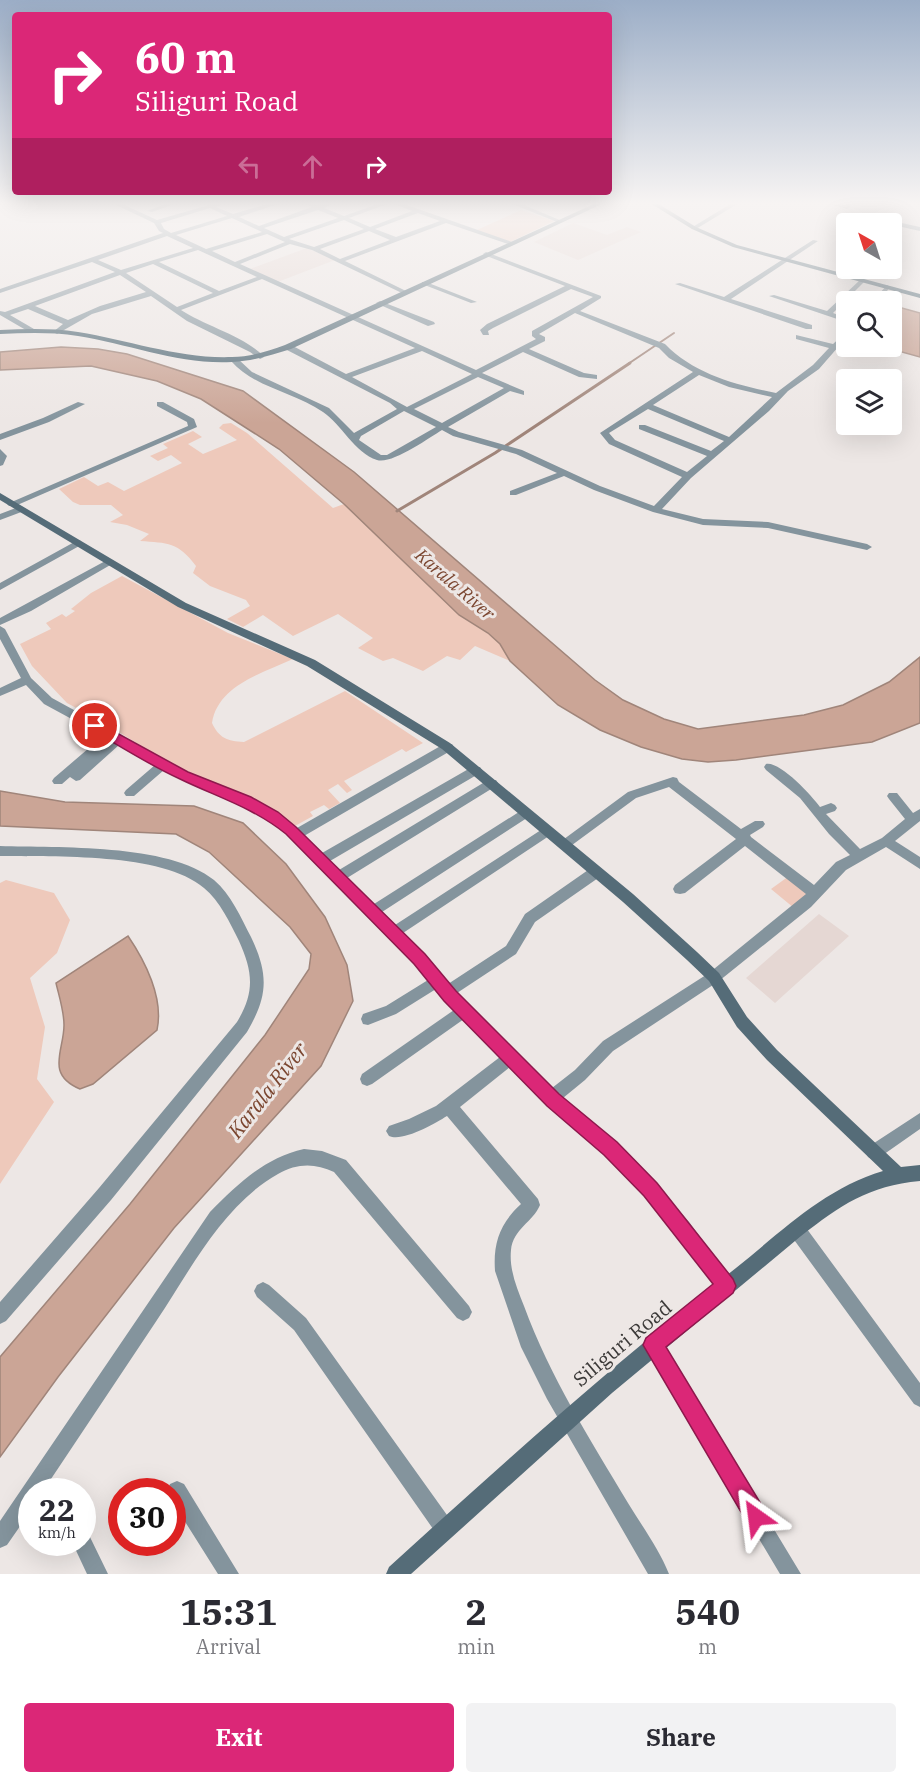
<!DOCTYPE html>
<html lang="en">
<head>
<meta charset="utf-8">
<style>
	body { margin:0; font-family:"IBM Plex Serif",serif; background:#f2f2f3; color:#2b2b33; height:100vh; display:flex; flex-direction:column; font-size:22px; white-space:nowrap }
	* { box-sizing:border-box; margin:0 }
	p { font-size:20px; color:#7c7c81 }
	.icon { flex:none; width:33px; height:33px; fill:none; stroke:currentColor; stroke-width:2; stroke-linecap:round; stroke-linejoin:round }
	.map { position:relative; height:1574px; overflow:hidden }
	.details { display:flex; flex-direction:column; background:#fff; flex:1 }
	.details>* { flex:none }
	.guide { position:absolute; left:12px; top:12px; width:600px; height:183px; border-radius:6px; box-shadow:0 6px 24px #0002; background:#db2777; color:#fff; overflow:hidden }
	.needle { width:39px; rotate:321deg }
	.fabs { position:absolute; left:836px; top:213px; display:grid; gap:12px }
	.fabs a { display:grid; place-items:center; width:66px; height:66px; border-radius:6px; background:#fff; box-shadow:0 6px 24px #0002; font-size:30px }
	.speed { position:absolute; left:18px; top:1478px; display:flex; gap:12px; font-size:30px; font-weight:700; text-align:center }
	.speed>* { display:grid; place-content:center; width:78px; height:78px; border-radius:50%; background:#fff; box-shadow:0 6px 24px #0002; line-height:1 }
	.speed small { font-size:15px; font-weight:400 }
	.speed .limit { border:9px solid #d22; background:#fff; color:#111 }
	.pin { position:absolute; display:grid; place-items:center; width:51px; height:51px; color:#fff; margin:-26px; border:3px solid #fff; border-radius:50%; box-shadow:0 2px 6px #0007 }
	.me { position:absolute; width:66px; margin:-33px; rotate:329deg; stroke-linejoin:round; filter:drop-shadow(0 0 4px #0008) }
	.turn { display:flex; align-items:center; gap:21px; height:126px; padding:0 24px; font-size:27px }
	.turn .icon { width:78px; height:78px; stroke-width:2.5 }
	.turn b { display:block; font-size:42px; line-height:51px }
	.lanes { display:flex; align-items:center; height:57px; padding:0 24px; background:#0003; justify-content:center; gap:30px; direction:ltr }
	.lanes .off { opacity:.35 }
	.eta { display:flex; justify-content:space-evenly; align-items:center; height:102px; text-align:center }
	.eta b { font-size:36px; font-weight:800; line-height:42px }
	.primary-button { display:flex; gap:12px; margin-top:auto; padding:12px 24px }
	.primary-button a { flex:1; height:69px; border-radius:6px; background:#db2777; color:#fff; font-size:24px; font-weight:800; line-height:69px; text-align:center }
	.primary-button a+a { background:#f2f2f3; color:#2b2b33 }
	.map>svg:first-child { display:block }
	.built { fill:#e5d7d3 }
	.green { fill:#eec9bb }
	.water { fill:#cba596; stroke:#a0857a; stroke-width:1.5 }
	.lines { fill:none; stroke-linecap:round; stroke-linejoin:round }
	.stream-far1 { stroke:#a0857a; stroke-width:2 }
	.stream { stroke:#a0857a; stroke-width:3 }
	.street { fill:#84949d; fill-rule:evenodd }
	.secondary { fill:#556c78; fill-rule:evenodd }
	.route { fill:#db2777; stroke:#8e194d; stroke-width:1.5 }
	.labels { text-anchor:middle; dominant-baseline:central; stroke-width:6; stroke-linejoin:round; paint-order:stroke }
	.water-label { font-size:18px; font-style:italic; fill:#7b4630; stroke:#ede7e5 }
	.near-street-label { font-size:20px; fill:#3c3a39; stroke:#ede7e5 }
	.near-water-label { font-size:21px; font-style:italic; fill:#7b4630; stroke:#ede7e5 }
</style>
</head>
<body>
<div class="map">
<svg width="920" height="1574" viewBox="0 0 920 1574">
	<rect width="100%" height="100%" fill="#ede7e5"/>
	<path class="built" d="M573 223 607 235 627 227 641 232 578 260 534 242Z
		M307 248 335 260 275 283 247 270Z
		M819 914 849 936 775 1003 746 978Z"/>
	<path class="green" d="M521 210 554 221 510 242 477 230Z
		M231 423 247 433 333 508 344 504 459 615 488 633 500 644 510 661 475 646 460 660 447 656 423 671 393 658 383 661 358 648 373 638 338 614 293 636 263 615 243 627 227 619 250 606 246 600 210 586 193 573 196 566C178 542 168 543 140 541L149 534 127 525 110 522 123 515 111 505H80L73 502 59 489 84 477 98 486 108 482 124 491 182 463 171 455 158 461 150 456 168 448 163 444 193 431 202 437 188 444 203 454 237 440 219 428 223 424Z
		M122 576 228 633 293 659C263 673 218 685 212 723 219 738 227 741 244 742L345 691 423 743 406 752 402 749 344 781 352 790 347 793 338 784 328 790 340 803 329 809 324 805 310 812 313 816 293 827 184 772 104 723 67 703 32 666 20 644 51 629 46 623 62 614 66 617 75 611 71 609 91 593Z
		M789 876 809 894 794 908 771 889Z
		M6 880 54 893 70 920 57 953 30 978 45 1027 37 1079 54 1102 0 1184V883Z"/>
	<path class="water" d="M891 305 920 313V357L884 347 891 346Z
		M61 347 98 349 127 354 243 391 354 472 595 680 623 700 664 719 698 729 804 715 843 705 889 682 920 657V723L872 742 736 760 708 762 682 759 641 747 600 730 558 705 510 661 500 644 488 633 459 615 344 504 279 449 201 399 157 381 91 366 0 370V352Z
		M0 791 65 802 194 806 243 823 286 864 325 917 347 965 353 1001 321 1066 174 1228 58 1377 0 1457V1357L130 1204 265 1035 309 969 311 954 290 927 209 852 176 834 0 826Z
		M128 936C145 961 164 998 157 1030L93 1084 80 1089C45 1074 64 1051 64 1025 64 1011 59 996 56 983Z"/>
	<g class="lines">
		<path class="stream-far1" d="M628 364 674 333"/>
		<path class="stream" d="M397 511 495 453 630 363"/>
		<path class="street" d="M112 203H120L157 220 216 203H221V205L216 207 233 214 271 203H281L239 217 259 226 312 207 304 203 318 205 334 203 324 208 344 216 381 203H390L349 218 370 227 412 211 392 203H401L512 242V244H508L446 223 345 261 406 291 407 292 404 294 312 250 290 244 240 264 476 370 536 339 532 336V331L593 297 571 289 493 328 488 331 489 335H483L480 330 487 324 565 286 484 255 483 254 486 252 601 296V298L580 311 665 344C694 374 736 385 776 393L813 365 829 348 796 339V335L833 344 846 332V338L819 369 788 391 769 411 691 478 662 509 703 519 768 522 867 544 872 547 867 550 768 528 703 525 653 512 594 490 564 476 516 495H510V491L557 473 516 454 453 436 442 430C429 438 391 465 377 460 355 453 341 424 323 412 294 392 255 388 231 361L238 359 252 372 329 408 354 433 397 409 390 403 285 349V345H291L346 374 415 348 262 279 181 310C205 326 247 337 264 357L260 359 250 352 187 321 151 296 92 314 57 334 53 332 63 324 28 309 10 315 34 329 35 331 31 333 0 315V311L5 312 115 272 92 262 0 293V289L163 233 159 231 154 223ZM210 208 227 216 171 233 164 229 161 223ZM318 210 338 218 284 237 264 228ZM418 213 440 221 396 237 375 229ZM232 218 262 232 206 249 176 235ZM344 220 364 229 314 247 289 239ZM369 231 390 240 340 259 320 249ZM267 234 285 242 235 262 212 251ZM167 236 193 248 121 270 98 260ZM198 250 257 277 219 291 159 262ZM153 264 213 293 177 307 126 273ZM120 275 146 292 100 306 68 320 35 306ZM575 313 659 348 669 358 693 372 600 433 609 444 682 477 654 506 600 486 522 450 459 432 448 427 510 391 524 395V391L482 373 523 352 579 377 597 379V375L584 373 529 349 545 341V337L539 334ZM422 351 472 374 407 407 352 377ZM699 375 729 387 772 397 729 437 653 405ZM478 377 504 388 442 423 414 409ZM648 409 724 441 711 451 645 425H639V429L707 456 687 472 615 440 609 433ZM404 411 436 427 387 455H381L359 440 361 436Z
			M168 203H177L152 212 147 211Z
			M510 203H519L562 221 557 222Z
			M732 203H739L696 229 691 228Z
			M825 203 846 205 855 203 847 209Z
			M865 215 920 227V231L866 219 861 224H854Z
			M846 230V235L840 236V234Z
			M813 240 818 241 731 299 812 325V329H806L675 284 680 283 724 297Z
			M860 280 865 281 833 313 846 318V322L769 296 774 295 827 311Z
			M422 282H426L477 302 471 303 422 284Z
			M887 285 890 287 879 302H872Z
			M380 301 434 322 435 324 428 326 378 304 376 303Z
			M78 402 85 404 49 422 0 440V434L43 418Z
			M157 402H163L194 419 197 427 15 506H9L7 504 188 426 187 422 157 406Z
			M0 449 7 456 3 465 0 466Z
			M21 506 26 509 24 511 0 520V514Z
			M78 540 81 541V545L0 590V583Z
			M109 559 112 560V564L31 611 0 625V618Z
			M0 626 5 629 31 678 52 698 187 772 250 798 277 813 297 828 444 744H452L454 747 452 750 304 836 322 853 472 767H480L482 770 480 773 330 861 339 870 488 780H496L498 783 496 786 347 878 374 904 522 810H530L532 813 530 816 382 912 395 925 544 828H552L554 831 552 834 403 933 425 955 448 984 506 946 525 914 591 868 596 867 601 868 602 872 601 876 535 922 516 954 457 993 552 1088 575 1070 603 1041 709 973 806 894 745 846 685 893 680 894 675 893 673 889 675 885 736 839 669 787 636 798 568 848H560L558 845 560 842 628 792 673 777 677 778 679 782 741 829 755 821H763L765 824 763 827 750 835 751 837 814 885 836 862 850 855 829 834 800 798 766 770 764 767 766 764C780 761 811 795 820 807L831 803 835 805 837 808 835 811 826 814 860 849 882 838 905 819 889 799 887 796 889 793H897L913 813 920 809V821L895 841 920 857V869L886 847 846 870 811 907 719 981 613 1051 585 1080 563 1098 634 1159 689 1222 732 1280 735 1286 732 1292 726 1295 720 1292 677 1234 622 1171 546 1103 510 1067 460 1107 538 1199 540 1205C533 1222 513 1229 511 1250 509 1270 517 1288 524 1306 550 1377 590 1439 628 1503 642 1526 659 1549 669 1574H648L547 1399 521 1347 495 1271C493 1243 500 1223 521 1204L447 1116C434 1124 403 1142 389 1136L386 1131 389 1126 409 1119 436 1106 500 1057 464 1019 372 1084 367 1086 362 1084 360 1079 362 1074 454 1010 436 989 396 1014 368 1025 363 1024 361 1019 363 1014 386 1006 428 980 415 963 287 833C247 802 207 794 164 770L134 796H126L124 793 126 790 155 765 119 745 80 780 76 781 70 777 62 784H54L52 781 54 778 103 736 44 704 26 685 0 696V688L21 678 0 639Z
			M0 846C58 848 168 843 214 880 231 894 241 918 251 937 269 975 268 996 247 1032L111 1200 6 1321 0 1324V1302L99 1188 237 1022C255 992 253 972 239 941 230 923 220 901 204 888 162 852 54 857 0 856Z
			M920 1113V1129L880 1157 874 1160 868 1157 866 1152 868 1147Z
			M304 1149 322 1151 346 1160 469 1306 472 1312 469 1318 463 1321 457 1318 334 1172C315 1163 297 1163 278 1174 223 1205 191 1269 157 1320 119 1377 81 1434 43 1491H32V1509L7 1545 0 1548V1521L210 1212C238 1184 264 1158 304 1149Z
			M798 1223 804 1225 920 1383V1407L914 1404 792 1237 790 1231 792 1225Z
			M263 1282 269 1285 306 1318 452 1522 455 1529 452 1536 445 1539 438 1536 294 1330 257 1297 254 1291 257 1285Z
			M653 1336 659 1339 801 1574H780L647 1351 644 1345 647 1339Z
			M177 1481 184 1484 239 1574H218L172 1501V1491H167L170 1484Z
			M82 1532 89 1535 108 1574H87L72 1542H82Z"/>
		<path class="secondary" d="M596 203H604L291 349C272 355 253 361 232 362 180 365 129 344 78 336 52 332 26 333 0 334V330C26 329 52 328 78 332 129 340 179 359 232 357 250 357 268 351 285 345Z
			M650 203H657L696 227 737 245 920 294V298L733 247 692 229Z
			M0 493 186 603 315 660 450 743 633 894 697 952 719 973 747 1017 777 1050 901 1167 920 1165V1181C868 1186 841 1205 801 1236L612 1393 411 1574H386L389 1567C502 1464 616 1362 736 1268 781 1232 825 1188 883 1171L767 1060 737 1027 709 981 687 960 623 902 442 749 307 666 178 607 0 500Z"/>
	</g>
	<linearGradient id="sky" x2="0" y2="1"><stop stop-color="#9caec7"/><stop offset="0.48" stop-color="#f7f4f3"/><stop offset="1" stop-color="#f7f4f3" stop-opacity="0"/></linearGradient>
	<rect width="920" height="423" fill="url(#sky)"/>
	<path class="route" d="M95 721 188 772 251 797 278 812 296 827 425 954 456 991 559 1094 617 1142 657 1183 733 1279 736 1286 733 1293 666 1347 764 1509 767 1517 764 1524 756 1528 748 1524 643 1345 646 1338 713 1284 644 1196 604 1155 547 1106 444 1001 414 964 286 834C254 808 217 797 180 779 149 765 120 746 90 729L88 726Z"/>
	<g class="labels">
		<g class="water-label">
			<text transform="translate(455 584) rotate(41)">Karala River</text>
		</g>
		<g class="near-street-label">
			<text transform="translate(622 1343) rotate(-40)">Siliguri Road</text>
		</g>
		<g class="near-water-label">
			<text transform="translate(267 1090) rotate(-52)">Karala River</text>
		</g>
	</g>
</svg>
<div class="fabs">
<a><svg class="needle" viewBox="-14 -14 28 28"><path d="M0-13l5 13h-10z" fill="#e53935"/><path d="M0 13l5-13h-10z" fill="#7c7c81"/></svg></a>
<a><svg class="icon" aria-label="search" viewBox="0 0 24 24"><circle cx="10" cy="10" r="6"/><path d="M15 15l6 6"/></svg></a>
<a><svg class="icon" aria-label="layers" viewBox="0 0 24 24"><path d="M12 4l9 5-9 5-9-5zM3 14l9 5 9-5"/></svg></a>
</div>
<div class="speed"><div>22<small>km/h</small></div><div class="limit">30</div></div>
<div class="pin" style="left:95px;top:726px;background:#d93025"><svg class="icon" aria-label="arrive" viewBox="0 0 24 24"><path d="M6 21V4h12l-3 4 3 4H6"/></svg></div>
<svg class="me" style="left:756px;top:1517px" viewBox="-20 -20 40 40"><path d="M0-17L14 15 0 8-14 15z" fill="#db2777" stroke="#fff" stroke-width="4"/></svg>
<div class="guide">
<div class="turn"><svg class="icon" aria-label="right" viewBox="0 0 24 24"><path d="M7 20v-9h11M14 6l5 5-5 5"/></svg><div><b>60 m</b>Siliguri Road</div></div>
<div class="lanes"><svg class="icon off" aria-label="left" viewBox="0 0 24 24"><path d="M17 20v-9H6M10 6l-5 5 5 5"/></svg><svg class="icon off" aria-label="ahead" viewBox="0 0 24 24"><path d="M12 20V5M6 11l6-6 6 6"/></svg><svg class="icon" aria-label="right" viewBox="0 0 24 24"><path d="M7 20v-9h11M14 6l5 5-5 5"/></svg></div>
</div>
</div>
<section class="details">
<div class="eta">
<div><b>15:31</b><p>Arrival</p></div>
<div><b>2</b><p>min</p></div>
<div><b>540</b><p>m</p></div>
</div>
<div class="primary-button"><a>Exit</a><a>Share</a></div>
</section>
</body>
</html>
